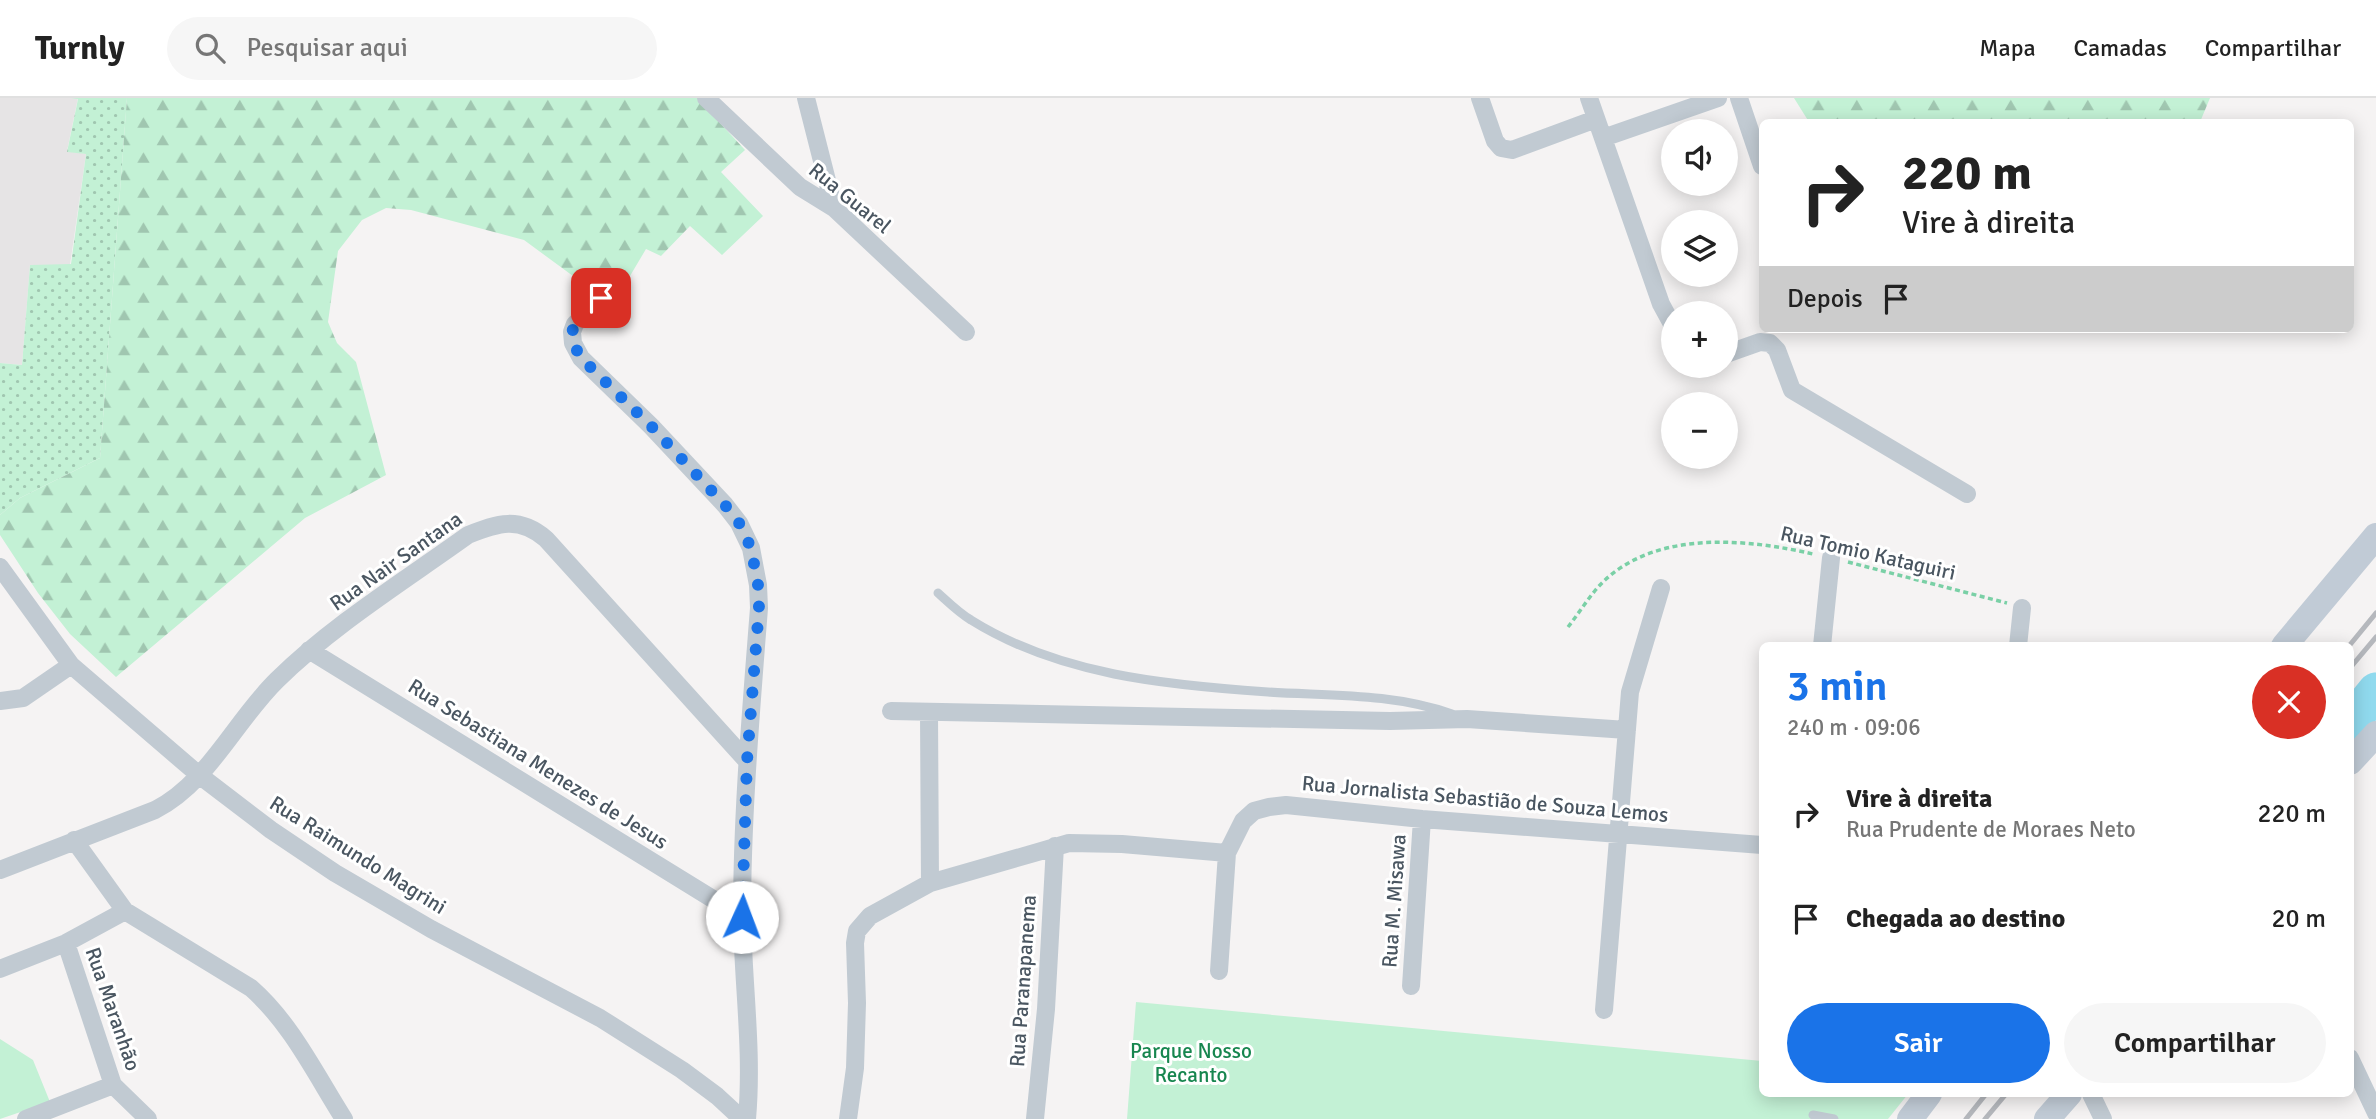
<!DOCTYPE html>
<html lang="pt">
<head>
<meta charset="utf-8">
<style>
	body { margin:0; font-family:Signika,sans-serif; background:#f6f6f6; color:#222; height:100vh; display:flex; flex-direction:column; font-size:26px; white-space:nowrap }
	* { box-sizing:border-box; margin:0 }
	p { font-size:23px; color:#767676 }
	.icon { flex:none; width:38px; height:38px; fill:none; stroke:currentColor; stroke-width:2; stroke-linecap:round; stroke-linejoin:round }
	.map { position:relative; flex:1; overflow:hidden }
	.sheet { position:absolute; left:1759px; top:544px; width:595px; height:455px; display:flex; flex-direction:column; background:#fff; border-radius:10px; box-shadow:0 4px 18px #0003 }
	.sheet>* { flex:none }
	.top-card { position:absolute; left:1759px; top:21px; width:595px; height:214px; border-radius:10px; box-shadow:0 4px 18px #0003; background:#fff; color:#222; overflow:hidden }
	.fabs { position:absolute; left:1661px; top:21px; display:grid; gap:14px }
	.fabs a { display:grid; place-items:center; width:77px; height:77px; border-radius:50%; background:#fff; box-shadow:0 4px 18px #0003; font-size:35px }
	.pin { position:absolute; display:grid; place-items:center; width:60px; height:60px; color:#fff; margin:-30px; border-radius:14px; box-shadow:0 4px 10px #0006 }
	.me { position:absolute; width:77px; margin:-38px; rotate:2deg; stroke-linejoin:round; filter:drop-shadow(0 0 5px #0008) }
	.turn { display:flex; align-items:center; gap:24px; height:147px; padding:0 28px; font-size:32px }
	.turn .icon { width:91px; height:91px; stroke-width:2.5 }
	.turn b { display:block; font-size:49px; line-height:60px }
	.then { display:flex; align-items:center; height:66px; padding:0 28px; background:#0003; gap:14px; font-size:26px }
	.round { display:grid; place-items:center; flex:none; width:74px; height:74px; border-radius:37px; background:#f6f6f6 }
	.headline { display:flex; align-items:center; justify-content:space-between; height:119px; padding:0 28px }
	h1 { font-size:42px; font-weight:600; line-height:52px; color:#1a73e8 }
	.action { display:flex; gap:14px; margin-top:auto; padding:14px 28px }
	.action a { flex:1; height:80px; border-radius:42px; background:#1a73e8; color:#fff; font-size:28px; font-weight:600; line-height:80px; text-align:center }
	.action a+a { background:#f6f6f6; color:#222 }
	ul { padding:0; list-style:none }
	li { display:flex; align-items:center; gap:21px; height:105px; padding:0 28px }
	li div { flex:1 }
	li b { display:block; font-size:26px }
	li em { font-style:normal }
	header { display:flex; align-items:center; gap:42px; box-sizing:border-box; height:98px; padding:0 35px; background:#fff; border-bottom:2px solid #e0e0e0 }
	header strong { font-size:33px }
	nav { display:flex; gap:38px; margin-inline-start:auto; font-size:24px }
	.search { width:490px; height:63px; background:#f6f6f6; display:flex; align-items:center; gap:18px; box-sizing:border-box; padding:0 24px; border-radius:38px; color:#767676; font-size:26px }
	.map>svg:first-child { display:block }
	.education { fill:#e6e4e5 }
	.grass { fill:url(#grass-dots) }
	.forest { fill:url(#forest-firs) }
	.park { fill:#c3f1d5 }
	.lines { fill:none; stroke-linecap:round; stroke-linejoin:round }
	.river { stroke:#90daee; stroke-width:37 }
	.path { stroke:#7ad0a6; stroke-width:3.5; stroke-dasharray:5 3.5; stroke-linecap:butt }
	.lane { stroke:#c1cad2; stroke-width:9 }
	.street { stroke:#c1cad2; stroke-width:18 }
	.secondary { stroke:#c1cbd6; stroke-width:26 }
	.rail { stroke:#b5b8bd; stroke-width:5 }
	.route { stroke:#1a73e8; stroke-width:12; stroke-dasharray:0 21.6 }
	.labels { text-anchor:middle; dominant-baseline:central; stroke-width:6; stroke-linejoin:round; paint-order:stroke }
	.street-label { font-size:21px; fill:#4a5661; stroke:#fff }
	.park-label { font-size:21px; fill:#17864f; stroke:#fff }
</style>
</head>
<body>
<header>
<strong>Turnly</strong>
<div class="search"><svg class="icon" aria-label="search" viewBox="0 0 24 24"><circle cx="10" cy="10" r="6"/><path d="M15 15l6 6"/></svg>Pesquisar aqui</div>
<nav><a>Mapa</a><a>Camadas</a><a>Compartilhar</a></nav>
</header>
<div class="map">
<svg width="2376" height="1021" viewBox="0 0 2376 1021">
	<defs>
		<pattern id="grass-dots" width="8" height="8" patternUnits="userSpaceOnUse" patternTransform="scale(1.75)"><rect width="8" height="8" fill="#c3f1d5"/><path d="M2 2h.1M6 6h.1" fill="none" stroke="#a0c6b0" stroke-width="1.8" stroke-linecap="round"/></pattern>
		<pattern id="forest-firs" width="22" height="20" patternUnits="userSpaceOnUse" patternTransform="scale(1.75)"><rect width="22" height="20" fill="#c3f1d5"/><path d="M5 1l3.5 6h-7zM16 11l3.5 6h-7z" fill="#a0c6b0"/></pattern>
	</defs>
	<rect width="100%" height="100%" fill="#f5f3f3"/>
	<path class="education" d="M0 0H78L67 53 86 56 70 167H30L22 267 0 265Z"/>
	<path class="grass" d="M71 0H127L100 360 20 400 0 417V265L22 267 30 167 71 166 86 56 67 54 78 1Z"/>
	<path class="forest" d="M127 0H697L745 52 721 74 763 118 722 157 690 128 661 158 646 151 627 183 607 203 524 142 411 112 386 110 362 122 338 153 328 224 337 245 356 264 386 377 305 420 116 579 70 536 38 495 0 437V417L20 400 100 360Z
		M1794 0H2210L2200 24H1809Z"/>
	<path class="park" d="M1136 904 1762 963V996H1908L1888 1021H1127Z
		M0 941 33 962 50 1004 0 1021Z"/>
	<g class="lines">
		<path class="river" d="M2350 625 2376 593"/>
		<path class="path" d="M1848 464 2007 505
			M1568 529C1580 514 1591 495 1605 482 1659 432 1748 441 1813 456"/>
		<path class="lane" d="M938 495C948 504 959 515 971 522 1059 577 1166 587 1268 594 1331 598 1392 595 1452 616
			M1813 1017 1834 1021"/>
		<path class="street" d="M706 0 800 89 834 110 966 234
			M806 0 834 110
			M1480 0 1495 43 1501 50 1512 52 1596 21
			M1589 0 1661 206 1673 228
			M1739 0 1762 68
			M1603 40 1718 0
			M601 200 575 226 572 234 573 245 581 260 651 328 725 407 739 425 751 450 758 487 759 510C751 613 742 716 742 819 743 886 753 953 747 1021
			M1726 256 1760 244 1770 245 1777 252 1792 292 1967 396
			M0 469 71 567 199 677 271 732 335 775 431 831 600 920 682 972 717 998 742 1021
			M1822 548 1831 460
			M2018 548 2022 510
			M309 552 742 819
			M0 603 23 600 71 567
			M891 613 1390 623 1467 621 1627 632
			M929 615 930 785
			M74 742 125 813 251 890C291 925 316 977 344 1021
			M0 772 155 712C208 685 235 623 277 582 333 527 404 483 468 437 498 425 519 418 546 441L747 663
			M66 845 113 987 148 1021
			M0 871 66 845 125 813
			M1219 873 1227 755 1243 723 1254 713 1269 709 1286 707 1422 721 1762 747
			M1411 888 1422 721
			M1604 912 1630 594 1661 490
			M2350 960 2376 1015
			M2091 996 2103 1021
			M26 1021 113 987
			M848 1021 855 970 857 905 855 845 857 833 870 818 930 785 1069 745 1122 746 1227 755
			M1035 1021 1046 911 1055 748"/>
		<path class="secondary" d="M2284 548 2376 438
			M2350 664 2376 636
			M1910 1021 1929 996
			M2047 1021 2069 996"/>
		<path class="rail" d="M2349 548 2376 515
			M2350 570 2376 539
			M1966 1021 1986 996
			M1985 1021 2006 996"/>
	</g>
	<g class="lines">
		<path class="route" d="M601 200 575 226 572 234 573 245 581 260 651 328 725 407 739 425 751 450 758 487 759 510 747 663 742 819"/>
	</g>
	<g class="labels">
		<g class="street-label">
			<text transform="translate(850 100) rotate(39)">Rua Guarel</text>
			<text transform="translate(1868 455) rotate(13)">Rua Tomio Kataguiri</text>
			<text transform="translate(396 463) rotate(-35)">Rua Nair Santana</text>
			<text transform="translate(538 666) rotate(32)">Rua Sebastiana Menezes de Jesus</text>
			<text transform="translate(1485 701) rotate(5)">Rua Jornalista Sebastião de Souza Lemos</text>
			<text transform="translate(358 757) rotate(32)">Rua Raimundo Magrini</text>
			<text transform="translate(1394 803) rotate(-86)">Rua M. Misawa</text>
			<text transform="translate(1023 883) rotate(-86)">Rua Paranapanema</text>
			<text transform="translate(113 911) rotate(71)">Rua Maranhão</text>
		</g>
		<g class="park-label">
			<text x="1191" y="953">Parque Nosso<tspan x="1191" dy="24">Recanto</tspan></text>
		</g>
	</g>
</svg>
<div class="fabs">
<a><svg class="icon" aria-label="sound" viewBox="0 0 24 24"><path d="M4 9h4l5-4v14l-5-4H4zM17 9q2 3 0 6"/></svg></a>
<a><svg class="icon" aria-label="layers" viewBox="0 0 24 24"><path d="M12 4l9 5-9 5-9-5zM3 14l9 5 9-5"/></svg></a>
<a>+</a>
<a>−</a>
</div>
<div class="pin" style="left:601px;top:200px;background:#d93025"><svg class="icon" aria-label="arrive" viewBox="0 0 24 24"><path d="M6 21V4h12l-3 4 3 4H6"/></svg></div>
<svg class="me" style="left:742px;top:819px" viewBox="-20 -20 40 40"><circle r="19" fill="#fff"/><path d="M0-13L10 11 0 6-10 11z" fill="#1a73e8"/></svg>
<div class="top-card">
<div class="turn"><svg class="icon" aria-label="right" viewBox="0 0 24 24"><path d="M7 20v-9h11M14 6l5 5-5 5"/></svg><div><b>220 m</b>Vire à direita</div></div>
<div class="then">Depois<svg class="icon" aria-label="arrive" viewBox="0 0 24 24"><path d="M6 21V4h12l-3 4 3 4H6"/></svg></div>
</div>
<section class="sheet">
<div class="headline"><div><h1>3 min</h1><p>240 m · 09:06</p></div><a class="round" style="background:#d93025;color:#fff"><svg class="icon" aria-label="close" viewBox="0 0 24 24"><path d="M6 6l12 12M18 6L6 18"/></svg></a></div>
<ul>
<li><svg class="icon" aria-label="right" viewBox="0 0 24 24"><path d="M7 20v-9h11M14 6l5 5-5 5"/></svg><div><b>Vire à direita</b><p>Rua Prudente de Moraes Neto</p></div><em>220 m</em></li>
<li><svg class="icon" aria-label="arrive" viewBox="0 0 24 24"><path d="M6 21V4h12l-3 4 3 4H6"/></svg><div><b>Chegada ao destino</b></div><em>20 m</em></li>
</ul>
<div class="action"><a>Sair</a><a>Compartilhar</a></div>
</section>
</div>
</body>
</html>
